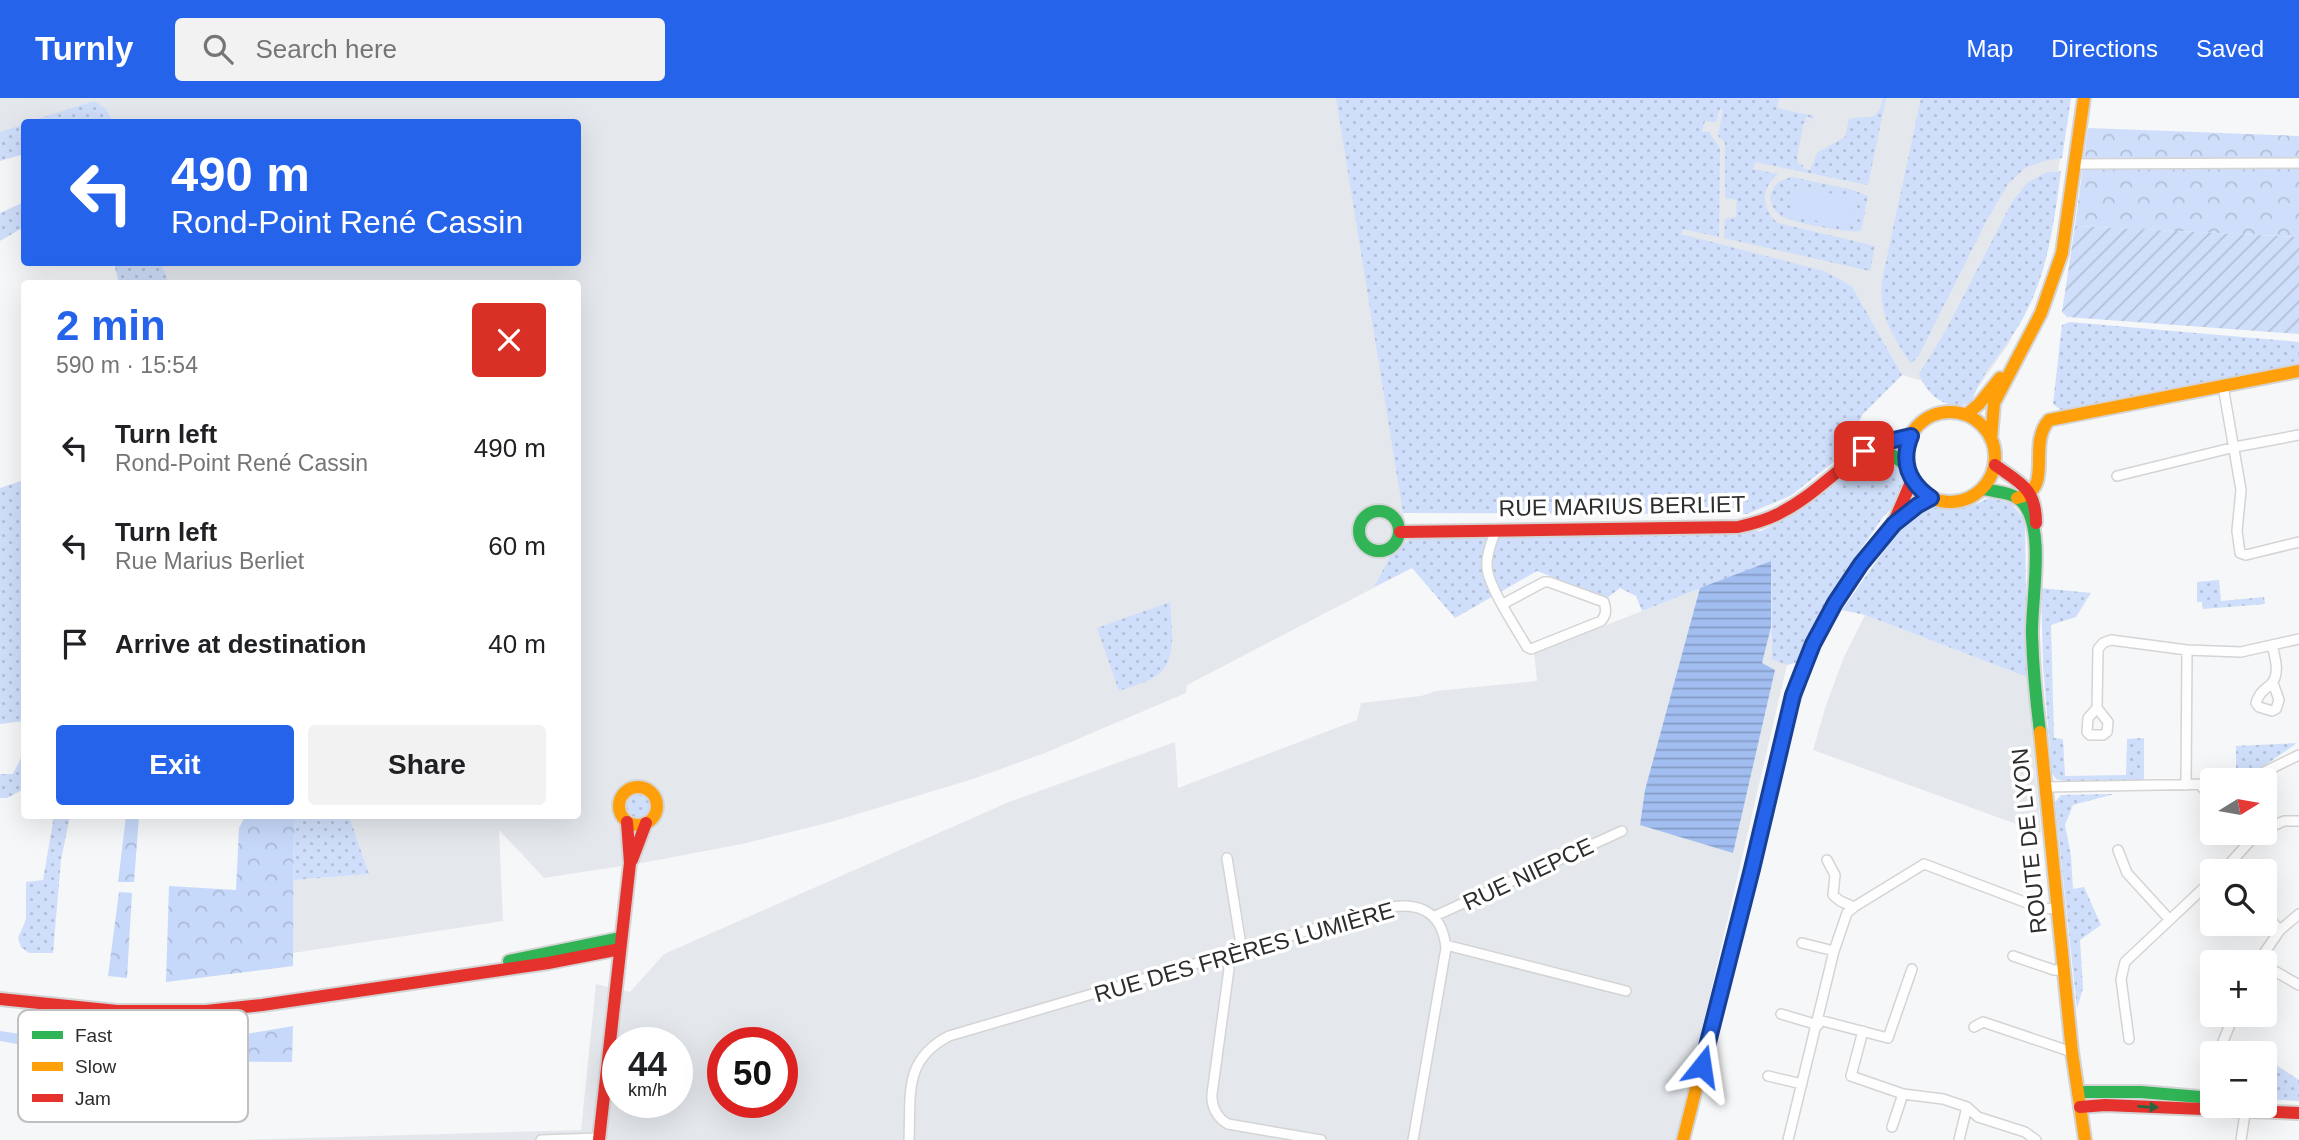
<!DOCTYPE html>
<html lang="en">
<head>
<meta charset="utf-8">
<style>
	body { margin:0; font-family:Helvetica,sans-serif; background:#f2f2f2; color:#202124; height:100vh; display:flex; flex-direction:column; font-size:26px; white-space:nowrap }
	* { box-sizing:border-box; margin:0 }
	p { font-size:23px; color:#757577 }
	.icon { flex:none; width:38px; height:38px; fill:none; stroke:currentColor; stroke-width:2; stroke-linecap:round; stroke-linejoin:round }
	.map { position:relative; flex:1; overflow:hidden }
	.details { position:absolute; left:21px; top:182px; width:560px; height:539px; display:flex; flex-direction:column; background:#fff; border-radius:7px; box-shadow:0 7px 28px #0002 }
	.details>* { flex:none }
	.guide { position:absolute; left:21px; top:21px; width:560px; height:147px; border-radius:7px; box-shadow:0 7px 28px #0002; background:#2563eb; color:#fff; overflow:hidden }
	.needle { width:46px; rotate:79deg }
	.buttons { position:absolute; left:2200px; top:670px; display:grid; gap:14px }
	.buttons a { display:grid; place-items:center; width:77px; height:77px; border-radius:7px; background:#fff; box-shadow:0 7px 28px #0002; font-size:35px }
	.speed { position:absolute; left:602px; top:929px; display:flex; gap:14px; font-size:35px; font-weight:700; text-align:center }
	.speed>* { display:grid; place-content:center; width:91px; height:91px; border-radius:50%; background:#fff; box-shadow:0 7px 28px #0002; line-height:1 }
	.speed small { font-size:18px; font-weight:400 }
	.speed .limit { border:10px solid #d22; background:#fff; color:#111 }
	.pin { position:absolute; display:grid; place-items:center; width:60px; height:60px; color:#fff; margin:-30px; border-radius:14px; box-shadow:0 4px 10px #0006 }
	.me { position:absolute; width:77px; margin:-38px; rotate:15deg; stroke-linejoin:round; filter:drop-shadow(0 0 5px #0008) }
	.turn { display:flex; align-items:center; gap:24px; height:147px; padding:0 35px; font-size:32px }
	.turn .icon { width:91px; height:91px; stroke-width:2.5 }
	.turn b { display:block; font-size:49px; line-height:60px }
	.round { display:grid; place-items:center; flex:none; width:74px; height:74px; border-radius:7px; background:#f2f2f2 }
	.head { display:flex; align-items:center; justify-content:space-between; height:119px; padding:0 35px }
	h1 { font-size:42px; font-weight:600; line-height:52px; color:#2563eb }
	.action { display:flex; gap:14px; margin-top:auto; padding:14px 35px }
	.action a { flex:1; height:80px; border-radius:7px; background:#2563eb; color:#fff; font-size:28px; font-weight:600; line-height:80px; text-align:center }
	.action a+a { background:#f2f2f2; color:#202124 }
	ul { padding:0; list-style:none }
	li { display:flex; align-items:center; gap:21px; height:98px; padding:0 35px }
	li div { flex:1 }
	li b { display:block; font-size:26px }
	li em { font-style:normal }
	header { display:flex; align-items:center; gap:42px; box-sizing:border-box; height:98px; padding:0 35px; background:#2563eb; color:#fff }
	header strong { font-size:33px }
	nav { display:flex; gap:38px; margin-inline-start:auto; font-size:24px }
	.search { width:490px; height:63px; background:#f2f2f2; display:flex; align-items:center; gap:18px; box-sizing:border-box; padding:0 24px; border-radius:7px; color:#757577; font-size:26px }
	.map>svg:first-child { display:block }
	.built { fill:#e4e8ed; fill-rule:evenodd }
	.grass { fill:url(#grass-dots) }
	.forest { fill:url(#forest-crowns) }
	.park { fill:url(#park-crowns) }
	.garden { fill:url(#garden-furrows) }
	.pitch { fill:#cfdefa }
	.water { fill:url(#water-rules) }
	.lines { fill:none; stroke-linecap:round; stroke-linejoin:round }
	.street-casing { stroke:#d4d4d5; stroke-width:12 }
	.fast-casing { stroke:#d4d4d5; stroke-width:16 }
	.slow-casing { stroke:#d4d4d5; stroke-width:16 }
	.jam-casing { stroke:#d4d4d5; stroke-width:16 }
	.street { stroke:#fefefe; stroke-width:9 }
	.fast { stroke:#30b455; stroke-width:12 }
	.slow { stroke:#ff9f0a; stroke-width:12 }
	.jam { stroke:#e5322d; stroke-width:12 }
	.oneway { fill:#2e633e }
	.route-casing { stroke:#184099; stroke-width:18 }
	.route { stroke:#2563eb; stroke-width:12 }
	.labels { text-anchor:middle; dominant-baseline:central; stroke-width:7; stroke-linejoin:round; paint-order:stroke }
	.street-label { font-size:23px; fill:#2d2d2e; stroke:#fff }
	.key { fill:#fff; stroke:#c0c0c0; stroke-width:2 }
	.key-label { font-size:19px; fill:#2d2d2e }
</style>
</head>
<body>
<header>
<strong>Turnly</strong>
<div class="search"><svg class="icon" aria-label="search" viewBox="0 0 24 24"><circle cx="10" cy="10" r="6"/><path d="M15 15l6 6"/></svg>Search here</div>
<nav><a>Map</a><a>Directions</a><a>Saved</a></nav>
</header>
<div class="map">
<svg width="2299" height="1042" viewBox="0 0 2299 1042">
	<defs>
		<pattern id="grass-dots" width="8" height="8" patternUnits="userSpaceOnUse" patternTransform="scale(1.75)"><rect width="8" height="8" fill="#cfdefa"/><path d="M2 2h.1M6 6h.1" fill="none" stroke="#b2bfd7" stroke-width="1.8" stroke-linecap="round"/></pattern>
		<pattern id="forest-crowns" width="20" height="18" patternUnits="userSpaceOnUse" patternTransform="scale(1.75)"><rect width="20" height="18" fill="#c7d9fa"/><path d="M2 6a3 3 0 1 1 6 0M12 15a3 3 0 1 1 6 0" fill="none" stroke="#abbbd7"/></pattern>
		<pattern id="park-crowns" width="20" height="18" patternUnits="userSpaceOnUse" patternTransform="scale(1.75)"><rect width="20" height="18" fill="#cfdefa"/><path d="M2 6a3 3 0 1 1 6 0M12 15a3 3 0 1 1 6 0" fill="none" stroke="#b2bfd7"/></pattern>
		<pattern id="garden-furrows" width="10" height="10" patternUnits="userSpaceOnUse" patternTransform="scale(1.75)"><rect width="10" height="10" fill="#cfdefa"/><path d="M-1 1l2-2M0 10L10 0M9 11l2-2" fill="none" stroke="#b2bfd7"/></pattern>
		<pattern id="water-rules" width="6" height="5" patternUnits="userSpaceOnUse" patternTransform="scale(1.75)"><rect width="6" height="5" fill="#a2bef1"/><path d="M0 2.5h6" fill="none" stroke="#849bc4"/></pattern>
	</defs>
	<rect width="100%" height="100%" fill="#f6f7f8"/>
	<path class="built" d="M0 0H1337L1412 470 1187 587 1186 595 1045 655 973 681 831 724 742 746 647 764 544 780 499 732 503 823 293 855 294 782 369 776 349 718H578V186L169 185 161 165 578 164V24H113L94 3 0 34Z
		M1709 0H2068L2069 11 2040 177 2009 245 1979 288 1958 293 1902 277 1852 188 1681 136Z
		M1771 463 1772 560 1787 567 1676 1042H237L581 1032 596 886 630 894 664 856 1009 704 1175 644 1178 690 1357 622 1361 605 1421 598 1436 593 1537 583 1534 555ZM618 945H677V1004H618ZM723 945H782V1004H723Z
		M1865 517 2027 579 2041 735 1813 652 1826 607 1844 559Z"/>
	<path class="grass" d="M1336 0H1779L1777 10 1814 18 1813 21 1806 19 1805 23 1813 26 1804 24 1797 58 1798 66 1803 67 1804 71 1810 72 1817 55 1845 39 1849 21C1868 16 1877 27 1883 0H1886L1868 87 1755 64 1753 71 1778 76C1760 90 1761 111 1778 125L1875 148 1870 173 1724 140 1725 121 1736 119 1737 102 1725 100V45L1718 38 1723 12 1720 11 1716 24 1705 23 1702 34H1709L1720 50 1719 139 1683 131 1681 136 1824 173 1852 188 1902 277 1863 316 1844 356 1790 398 1747 416 1403 415Z
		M1921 0H2071L2062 60 2044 63 2025 70 2008 86 1989 118 1919 257 1911 266C1892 236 1879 219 1882 182Z
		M94 3 106 11 113 24H28Z
		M24 26V56L0 63V34Z
		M2061 73C2054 124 2048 175 2023 220 2009 247 1980 275 1972 304 1948 315 1927 297 1919 276L1946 232 2012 104 2027 85 2045 75Z
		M1792 79 1853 92 1868 98 1861 133C1848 135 1792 125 1781 118 1773 113 1769 104 1771 95 1774 85 1783 81 1792 79Z
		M24 104V129L0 143V115Z
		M114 165H161L169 185H119Z
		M2070 224 2299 244V269L2157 294 2062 313 2053 306 2062 227Z
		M1879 358 1892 361 1900 373 1904 387 1900 402 1883 419 1840 481 1814 526 1799 564 1787 567 1772 561 1771 463 1642 513 1636 498 1620 490 1607 500 1537 473 1455 520 1412 470 1374 489 1390 459 1411 440 1761 433C1771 428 1782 424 1791 417 1818 397 1844 366 1879 358Z
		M24 382V623L0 626V390Z
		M1989 400 2011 405 2025 422 2027 579 1865 517 1842 512 1905 423 1931 408C1958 413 1964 412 1989 400Z
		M2219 482 2221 503 2264 499 2265 506 2203 511 2202 504H2197V484Z
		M2041 490 2091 495 2076 519 2051 527 2054 640 2063 641 2065 678 2126 677 2127 641 2144 640V682L2064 683 2056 681 2052 675 2043 568Z
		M1170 504C1171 527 1179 563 1156 578 1146 585 1131 588 1119 593L1097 530Z
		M2297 645 2264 668 2236 678V648Z
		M24 654V691L7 700H0V676H13Z
		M625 708a13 13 0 1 1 26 0a13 13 0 1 1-26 0Z
		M2114 696 2073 707 2065 727 2071 758 2073 791 2084 789 2101 827 2080 842 2083 890 2077 911 2055 704 2061 697Z
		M54 718H70L61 762 53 855H29L21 849 18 840 26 822V784L43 782Z
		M294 718H349L369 776 294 782Z
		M2273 965 2299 982V1003L2265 1001V983Z"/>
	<path class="forest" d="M126 718H139L134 784H118Z
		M245 718H294L293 868 166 884 169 788 236 792 239 730Z
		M119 794 132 795 127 880 108 878Z
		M293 928 292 964 113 963 0 943V933L110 949 193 945Z"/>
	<path class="park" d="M2088 30 2299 38V139L2075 128Z"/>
	<path class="garden" d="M2075 128 2299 139V236L2067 219 2062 214Z"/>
	<path class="pitch" d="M1796 88 1856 101 1850 130 1790 117Z"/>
	<path class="water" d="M1771 463V529L1762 565 1775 572 1733 755 1640 727 1645 692 1700 490Z"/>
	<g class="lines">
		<g class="street-casing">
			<path id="street" d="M2075 66 2299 65
				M2223 288 2241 392 2237 433 2240 455 2246 457 2299 444
				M2117 378 2235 349 2299 337
				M1496 431C1492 443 1486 456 1487 469 1488 488 1516 530 1527 549L1531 551 1601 523C1607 516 1606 512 1604 504L1549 484H1544L1503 506
				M2272 547C2275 560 2281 577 2270 587 2263 593 2259 595 2256 605L2259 609 2272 613 2276 611 2279 602 2273 585
				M2097 610 2108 624 2107 634 2103 637H2090L2087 634 2088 620 2097 610 2098 551 2103 545 2111 542 2187 552 2241 554 2299 541
				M2241 682 2260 676 2299 657
				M2186 687 2187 552
				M2200 687 2212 700
				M2045 689 2212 686
				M2264 732 2284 723H2299
				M2118 752 2127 775 2169 821
				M1227 760 1242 853
				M1827 762 1835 777 1833 797 1840 803 1854 809
				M2222 774 2251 742 2244 735
				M2264 815 2280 832
				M1435 818 1622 733
				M1802 845 1834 853
				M1446 847 1626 893
				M1226 858 1229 871 1212 996C1211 1008 1217 1020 1228 1026L1321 1042
				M2013 858 2054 872H2064
				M2258 864 2280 832 2299 816
				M2264 867 2299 887
				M1781 916 1818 927
				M1819 922 1888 940 1912 871
				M1974 929 1983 924 2072 954
				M1863 933 1851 978 1903 996 1943 1001 1967 1009 1978 1019 2025 1034 2036 1042
				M2129 941 2121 881 2125 864 2212 782
				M2222 946 2234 917
				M1768 978 1802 986
				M1892 1029 1903 996
				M541 1042 599 1040
				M909 1042C911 996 903 962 949 938L1378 812C1414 802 1442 810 1446 850L1413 1042
				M1788 1042 1834 853 1847 815 1854 809 1924 766 2043 811 2058 810
				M1959 1042 1967 1009
				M2241 1042 2246 1009"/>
		</g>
		<g class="fast-casing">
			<path id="fast" d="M1865 353 1892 357 1906 367
				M1983 391C1996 394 2014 394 2023 405 2046 432 2031 503 2032 537 2033 570 2036 602 2040 634
				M1359 433a20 20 0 1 1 40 0a20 20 0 1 1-40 0Z
				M1755 756C1781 648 1795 548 1867 458
				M509 863 621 840
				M2078 994H2141L2212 1000"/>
		</g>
		<g class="slow-casing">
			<path id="slow" d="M1905 359a45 45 0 1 1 90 0a45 45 0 1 1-90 0Z
				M1966 317 1979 306 2000 280
				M1991 341 1994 305 2041 215 2062 155 2084 0
				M2017 400C2056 391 2026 348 2049 322L2299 273
				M2040 634 2072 954 2085 1042
				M619 708a19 19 0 1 1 38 0a19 19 0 1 1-38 0Z
				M1683 1042 1755 756"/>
		</g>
		<g class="jam-casing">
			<path id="jam" d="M1995 367C2020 385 2036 390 2036 425
				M1896 423 1931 400
				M1400 434 1738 429C1752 426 1767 422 1780 415 1831 389 1848 349 1911 338
				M1867 458 1893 426 1912 382
				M632 762 646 725
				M0 901 117 913H206L262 907 548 865 620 851
				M2080 1009 2105 1007 2299 1015
				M599 1042 630 765 627 724"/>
		</g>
		<use href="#street" class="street"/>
		<use href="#fast" class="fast"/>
		<use href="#slow" class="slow"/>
		<use href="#jam" class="jam"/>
	</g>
	<defs><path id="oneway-solid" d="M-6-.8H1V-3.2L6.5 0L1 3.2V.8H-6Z" transform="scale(1.75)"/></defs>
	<use class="oneway" href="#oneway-solid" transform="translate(2148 1009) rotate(3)"/>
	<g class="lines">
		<g class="route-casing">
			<path id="route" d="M1702 968 1752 771 1793 597 1813 546 1835 505 1861 466 1894 426 1918 407 1931 400C1909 385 1900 364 1911 338L1881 345 1864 353"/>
		</g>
		<use href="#route" class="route"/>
	</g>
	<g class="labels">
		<g class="street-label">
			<text transform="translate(1622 408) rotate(-1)">RUE MARIUS BERLIET</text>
			<text transform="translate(2029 743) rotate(-96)">ROUTE DE LYON</text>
			<text transform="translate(1528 776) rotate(-25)">RUE NIEPCE</text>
			<text transform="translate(1244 854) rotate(-16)">RUE DES FRÈRES LUMIÈRE</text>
		</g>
	</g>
	<rect x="18" y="912" width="230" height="112" rx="10" class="key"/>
	<rect x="32" y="933" width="31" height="8" fill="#30b455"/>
	<rect x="32" y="964" width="31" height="9" fill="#ff9f0a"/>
	<rect x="32" y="996" width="31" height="8" fill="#e5322d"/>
	<g class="key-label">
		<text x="75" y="944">Fast</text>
		<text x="75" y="975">Slow</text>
		<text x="75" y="1007">Jam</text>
	</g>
</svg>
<div class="buttons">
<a><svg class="needle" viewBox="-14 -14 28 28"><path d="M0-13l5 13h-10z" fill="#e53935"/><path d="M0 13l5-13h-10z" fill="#757577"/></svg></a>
<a><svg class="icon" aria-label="search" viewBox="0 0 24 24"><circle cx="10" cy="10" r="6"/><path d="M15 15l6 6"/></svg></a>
<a>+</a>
<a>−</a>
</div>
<div class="speed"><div>44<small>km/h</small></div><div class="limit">50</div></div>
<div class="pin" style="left:1864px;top:353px;background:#d93025"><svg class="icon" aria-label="arrive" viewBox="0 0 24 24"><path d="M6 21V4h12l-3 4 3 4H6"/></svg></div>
<svg class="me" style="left:1702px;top:968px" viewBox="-20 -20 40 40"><path d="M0-17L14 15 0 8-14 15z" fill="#2563eb" stroke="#fff" stroke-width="4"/></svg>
<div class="guide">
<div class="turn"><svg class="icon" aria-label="left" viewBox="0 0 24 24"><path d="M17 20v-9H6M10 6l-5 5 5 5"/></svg><div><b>490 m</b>Rond-Point René Cassin</div></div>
</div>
<section class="details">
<div class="head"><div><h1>2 min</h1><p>590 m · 15:54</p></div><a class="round" style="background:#d93025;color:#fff"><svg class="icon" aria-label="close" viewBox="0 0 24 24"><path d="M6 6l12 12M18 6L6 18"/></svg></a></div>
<ul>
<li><svg class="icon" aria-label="left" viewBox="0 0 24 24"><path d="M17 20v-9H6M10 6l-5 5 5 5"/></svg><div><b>Turn left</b><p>Rond-Point René Cassin</p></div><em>490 m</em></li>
<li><svg class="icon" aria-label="left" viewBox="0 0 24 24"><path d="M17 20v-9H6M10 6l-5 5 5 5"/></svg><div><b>Turn left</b><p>Rue Marius Berliet</p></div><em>60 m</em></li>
<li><svg class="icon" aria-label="arrive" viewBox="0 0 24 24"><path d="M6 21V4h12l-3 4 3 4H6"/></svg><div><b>Arrive at destination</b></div><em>40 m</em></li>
</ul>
<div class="action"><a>Exit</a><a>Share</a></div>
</section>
</div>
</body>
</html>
